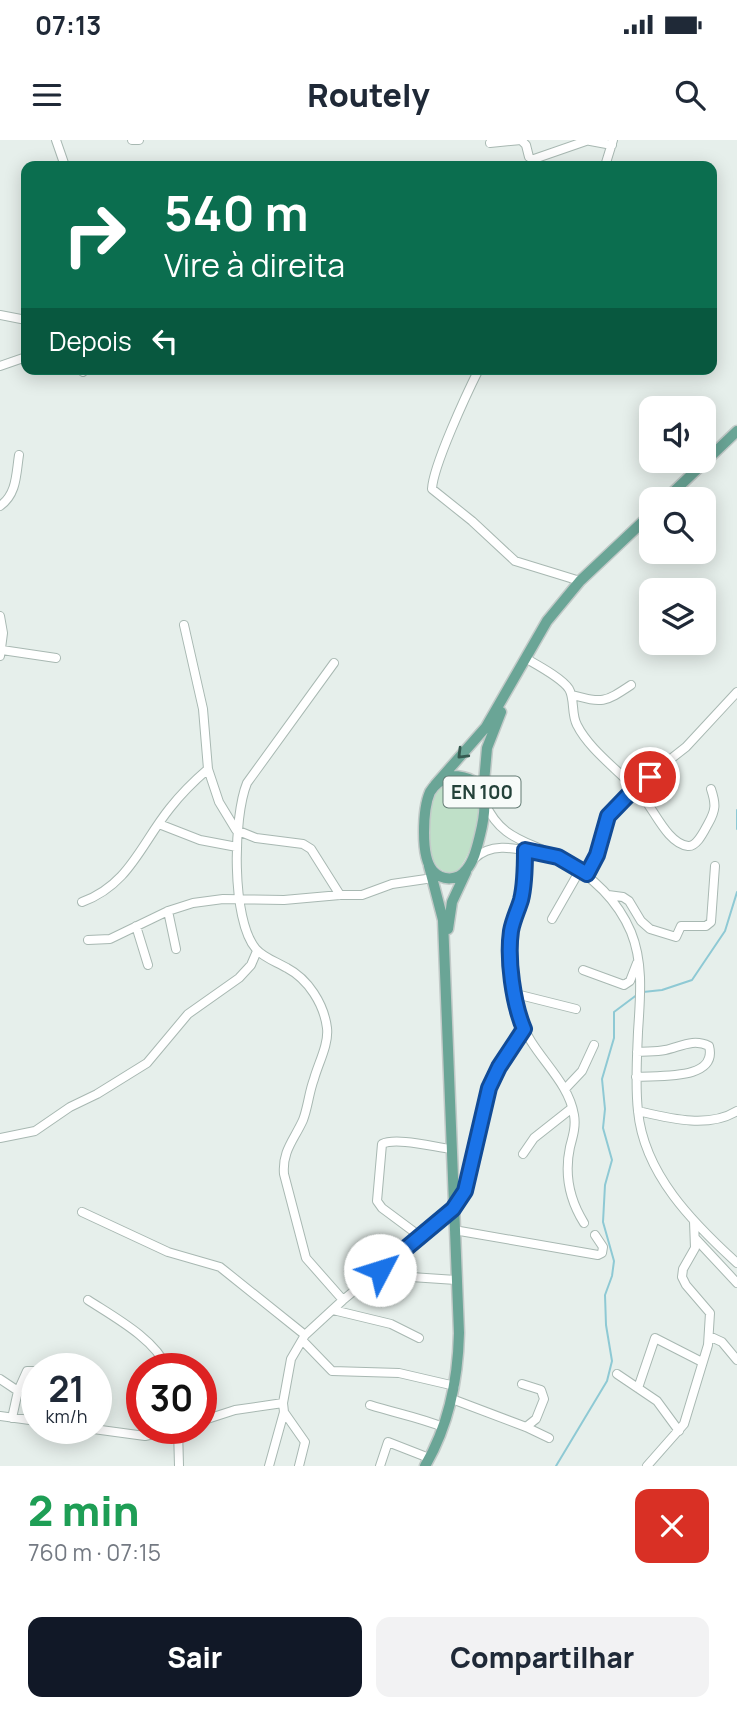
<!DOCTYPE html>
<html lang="pt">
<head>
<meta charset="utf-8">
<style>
	body { margin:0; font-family:Manrope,sans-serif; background:#f2f2f3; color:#1f2937; height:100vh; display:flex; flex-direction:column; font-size:26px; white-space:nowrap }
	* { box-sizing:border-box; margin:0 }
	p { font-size:23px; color:#747a83 }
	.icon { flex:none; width:38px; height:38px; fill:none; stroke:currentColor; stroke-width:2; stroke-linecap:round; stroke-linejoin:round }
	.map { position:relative; height:1326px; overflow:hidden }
	.panel { display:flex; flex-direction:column; background:#fff; flex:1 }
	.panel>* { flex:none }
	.banner { position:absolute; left:21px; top:21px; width:696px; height:214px; border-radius:14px; box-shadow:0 4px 18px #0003; background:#0b6e4f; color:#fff; overflow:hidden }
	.fabs { position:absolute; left:639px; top:256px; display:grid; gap:14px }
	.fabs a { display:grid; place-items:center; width:77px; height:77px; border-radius:14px; background:#fff; box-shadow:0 4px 18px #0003; font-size:35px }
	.speed { position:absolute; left:21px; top:1213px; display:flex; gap:14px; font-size:35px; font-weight:700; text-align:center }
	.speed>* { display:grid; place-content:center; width:91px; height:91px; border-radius:50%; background:#fff; box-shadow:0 4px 18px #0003; line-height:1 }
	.speed small { font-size:18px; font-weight:400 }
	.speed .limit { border:10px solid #d22; background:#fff; color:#111 }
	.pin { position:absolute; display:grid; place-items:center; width:60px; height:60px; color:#fff; margin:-30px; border:4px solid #fff; border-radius:50%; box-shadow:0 2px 7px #0007 }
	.me { position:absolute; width:77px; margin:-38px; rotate:50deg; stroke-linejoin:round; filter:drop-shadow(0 0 5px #0008) }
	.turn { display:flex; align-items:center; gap:24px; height:147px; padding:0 28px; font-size:32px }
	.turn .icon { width:91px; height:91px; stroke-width:2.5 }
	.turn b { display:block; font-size:49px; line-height:60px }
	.then { display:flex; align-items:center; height:66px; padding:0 28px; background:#0003; gap:14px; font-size:26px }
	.round { display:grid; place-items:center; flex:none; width:74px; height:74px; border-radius:14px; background:#f2f2f3 }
	.overview { display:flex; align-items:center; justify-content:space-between; height:119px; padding:0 28px }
	h1 { font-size:42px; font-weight:800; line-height:52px; color:#1e9e55 }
	.button { display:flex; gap:14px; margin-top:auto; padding:14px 28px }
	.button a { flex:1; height:80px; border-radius:14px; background:#111827; color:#fff; font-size:28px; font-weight:800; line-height:80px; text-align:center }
	.button a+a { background:#f2f2f3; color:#1f2937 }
	.status { display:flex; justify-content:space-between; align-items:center; height:49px; padding:0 35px; background:#fff; direction:ltr }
	.status svg { height:19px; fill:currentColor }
	header { display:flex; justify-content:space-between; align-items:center; height:91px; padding:0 28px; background:#fff; font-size:32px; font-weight:800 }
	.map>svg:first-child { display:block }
	.green { fill:#bfe0c8 }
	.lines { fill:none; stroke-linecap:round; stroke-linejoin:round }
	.stream { stroke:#8ec9d4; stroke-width:2 }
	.minor-casing { stroke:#a8b8b2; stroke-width:10 }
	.major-casing { stroke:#c2cac8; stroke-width:13 }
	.minor { stroke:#fff; stroke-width:8 }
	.major { stroke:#6aa596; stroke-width:10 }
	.oneway { stroke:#365b51 }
	.route-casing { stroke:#114b97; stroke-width:18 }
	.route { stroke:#1a73e8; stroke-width:12 }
	.labels { text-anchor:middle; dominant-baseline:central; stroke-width:6; stroke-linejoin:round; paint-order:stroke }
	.shield { fill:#f7fbf9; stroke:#637a73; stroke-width:2 }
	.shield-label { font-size:19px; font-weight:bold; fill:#24423a }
</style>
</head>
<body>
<div class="status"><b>07:13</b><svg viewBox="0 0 49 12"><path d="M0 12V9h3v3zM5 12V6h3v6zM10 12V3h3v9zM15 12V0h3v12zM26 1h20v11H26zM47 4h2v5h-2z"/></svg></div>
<header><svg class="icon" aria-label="menu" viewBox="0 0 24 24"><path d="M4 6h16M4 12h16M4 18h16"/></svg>Routely<svg class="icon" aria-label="search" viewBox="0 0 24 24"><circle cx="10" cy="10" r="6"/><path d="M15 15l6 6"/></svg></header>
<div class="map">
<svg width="737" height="1326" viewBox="0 0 737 1326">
	<rect width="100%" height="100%" fill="#e6efeb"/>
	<path class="green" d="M453 640C460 642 469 642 474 648 476 651 480 658 481 662 483 678 468 725 454 733 422 735 423 672 434 653 438 646 446 644 453 640Z"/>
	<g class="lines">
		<path class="stream" d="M737 670V689
			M643 852 662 850 692 840 725 791 737 752
			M556 1326 607 1241 612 1221 606 1185 605 1155 612 1136 614 1121 603 1082 605 1045 612 1020 603 988 605 969 602 939 614 898V872L638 854"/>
		<g class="minor-casing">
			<path id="minor" d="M56 0 65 26
				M132 0H139
				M585 0 612 5
				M490 3 521 0 526 5 529 17 534 19 586 1
				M605 26 613 0
				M0 175 26 180
				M0 226 26 217
				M479 229C467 253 433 326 432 349L472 381 515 421 580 441
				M83 232 84 229
				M0 366C17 354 16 334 19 315
				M0 476 3 493 0 516
				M184 485 203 569 208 629 219 662 236 690 256 698 303 704 311 709 340 755
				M2 510 56 518
				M525 518C537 525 562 538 569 549 575 559 571 574 577 585 591 613 626 635 645 660 656 674 669 704 688 706 697 707 704 691 708 684 716 670 716 664 711 649
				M334 523 247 643C233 677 231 780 256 809 264 818 277 822 287 828 308 839 324 864 327 888 329 904 318 924 314 939 309 952 308 967 303 980 294 1000 282 1011 284 1034L306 1118 343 1160
				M572 555C603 563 604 563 631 545
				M485 663C501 700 527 700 559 718 591 735 617 759 631 792 644 824 640 859 638 892 637 918 635 945 638 971 644 1034 693 1083 737 1123
				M159 684 200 700 237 707
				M525 710C525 726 525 743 521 758 519 769 513 778 511 789 508 809 513 858 520 878 531 914 568 938 574 975 576 986 573 996 570 1007 564 1035 569 1059 584 1083
				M474 719C493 700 521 710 545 714
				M587 734 597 715 608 676 614 668 635 647 686 607 737 552
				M608 755 623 757 629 761 641 781 650 789 676 797 681 786H706L711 782 715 726
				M82 762C129 745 141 704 170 668 181 654 194 641 208 629
				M168 771 176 809
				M552 779 580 730
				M136 786 148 825
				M88 800 110 799 168 771 193 763 223 759 284 760 340 755H362L392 744 433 738
				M583 830 624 845 630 841 637 823
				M516 854 576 869
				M636 937C658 935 718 941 709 906 693 898 680 907 665 910 656 912 646 911 637 912
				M565 949 582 931 594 905
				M638 971C668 978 708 989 737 971
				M0 998 35 991 70 967 97 954 147 923 188 874 239 838 251 825 257 811
				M523 1014 534 998 572 968
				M82 1072 168 1112 220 1127 305 1195
				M454 1090 598 1115 602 1113 603 1107 595 1095
				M421 1097 382 1068 377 1061 382 1004C396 997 434 1007 451 1009
				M695 1098 737 1143
				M380 1130 396 1136 456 1140
				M88 1160C114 1177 155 1199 167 1228
				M333 1170 391 1184 419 1198
				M709 1196 722 1202 737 1220
				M302 1200 332 1231 399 1233 455 1246
				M617 1234 657 1261 679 1291
				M0 1239 18 1251
				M522 1244 541 1250 544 1259 536 1279 526 1287
				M638 1248 655 1198 702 1222
				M452 1259 526 1287 549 1298
				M370 1265C395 1273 418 1277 443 1287
				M284 1272 305 1302 299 1326
				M0 1276 37 1281
				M12 1278 18 1251 27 1231H37
				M201 1281 235 1270 283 1263 291 1219 305 1195 343 1160 453 1069C478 1030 474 992 488 950 496 927 512 909 524 889
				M86 1288 145 1296 181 1288
				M178 1288 179 1326
				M269 1326 284 1272 283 1263
				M380 1326 388 1302 429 1318
				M647 1326 684 1284 708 1205 710 1173 686 1145 682 1137 683 1129 695 1108 694 1081"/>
		</g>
		<g class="major-casing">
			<path id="major" d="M666 359 737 291
				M451 636C491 636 487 667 480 695 477 707 474 721 466 730 458 741 442 741 433 731 420 717 423 668 430 652 435 643 443 639 451 636Z
				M435 645 486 587 547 481 580 441 651 374
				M483 654 487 608 501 572
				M448 789 452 762 466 732
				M425 1326C449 1285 458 1240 459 1193L443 780 429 726"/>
		</g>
		<use href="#minor" class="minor"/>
		<use href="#major" class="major"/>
	</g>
	<defs><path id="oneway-chevron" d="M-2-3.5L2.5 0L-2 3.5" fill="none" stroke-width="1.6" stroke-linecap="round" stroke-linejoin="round" transform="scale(1.75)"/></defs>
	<use class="oneway" href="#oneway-chevron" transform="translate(462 614) rotate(135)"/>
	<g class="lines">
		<g class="route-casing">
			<path id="route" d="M380 1130 453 1069 465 1051 489 948 499 927 524 889C513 863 507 819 511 791 513 780 518 770 521 760 525 744 525 726 525 710L558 717 587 734 597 715 608 676 635 648 650 637"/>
		</g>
		<use href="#route" class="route"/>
	</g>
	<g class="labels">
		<rect class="shield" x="443.5" y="636.5" width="77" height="31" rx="5"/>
		<g class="shield-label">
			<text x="482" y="652">EN 100</text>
		</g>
	</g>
</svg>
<div class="fabs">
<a><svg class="icon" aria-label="sound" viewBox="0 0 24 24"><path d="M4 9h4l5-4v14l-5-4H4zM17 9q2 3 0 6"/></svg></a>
<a><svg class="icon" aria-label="search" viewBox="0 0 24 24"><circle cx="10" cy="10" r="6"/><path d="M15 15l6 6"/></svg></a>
<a><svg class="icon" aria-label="layers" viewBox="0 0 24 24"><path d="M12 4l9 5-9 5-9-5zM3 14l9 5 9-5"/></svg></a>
</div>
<div class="speed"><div>21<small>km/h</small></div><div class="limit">30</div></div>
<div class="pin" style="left:650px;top:637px;background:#d93025"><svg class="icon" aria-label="arrive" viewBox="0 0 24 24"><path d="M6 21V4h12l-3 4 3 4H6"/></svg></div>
<svg class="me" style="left:380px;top:1130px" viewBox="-20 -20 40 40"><circle r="19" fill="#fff"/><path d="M0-13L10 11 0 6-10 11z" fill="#1a73e8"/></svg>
<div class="banner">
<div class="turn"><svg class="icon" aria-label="right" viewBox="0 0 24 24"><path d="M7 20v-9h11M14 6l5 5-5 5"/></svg><div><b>540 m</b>Vire à direita</div></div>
<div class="then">Depois<svg class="icon" aria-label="left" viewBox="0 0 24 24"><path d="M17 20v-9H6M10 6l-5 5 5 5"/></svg></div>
</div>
</div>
<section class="panel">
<div class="overview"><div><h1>2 min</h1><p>760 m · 07:15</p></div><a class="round" style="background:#d93025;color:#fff"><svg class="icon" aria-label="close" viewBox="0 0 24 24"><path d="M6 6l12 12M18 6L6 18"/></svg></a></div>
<div class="button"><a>Sair</a><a>Compartilhar</a></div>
</section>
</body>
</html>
